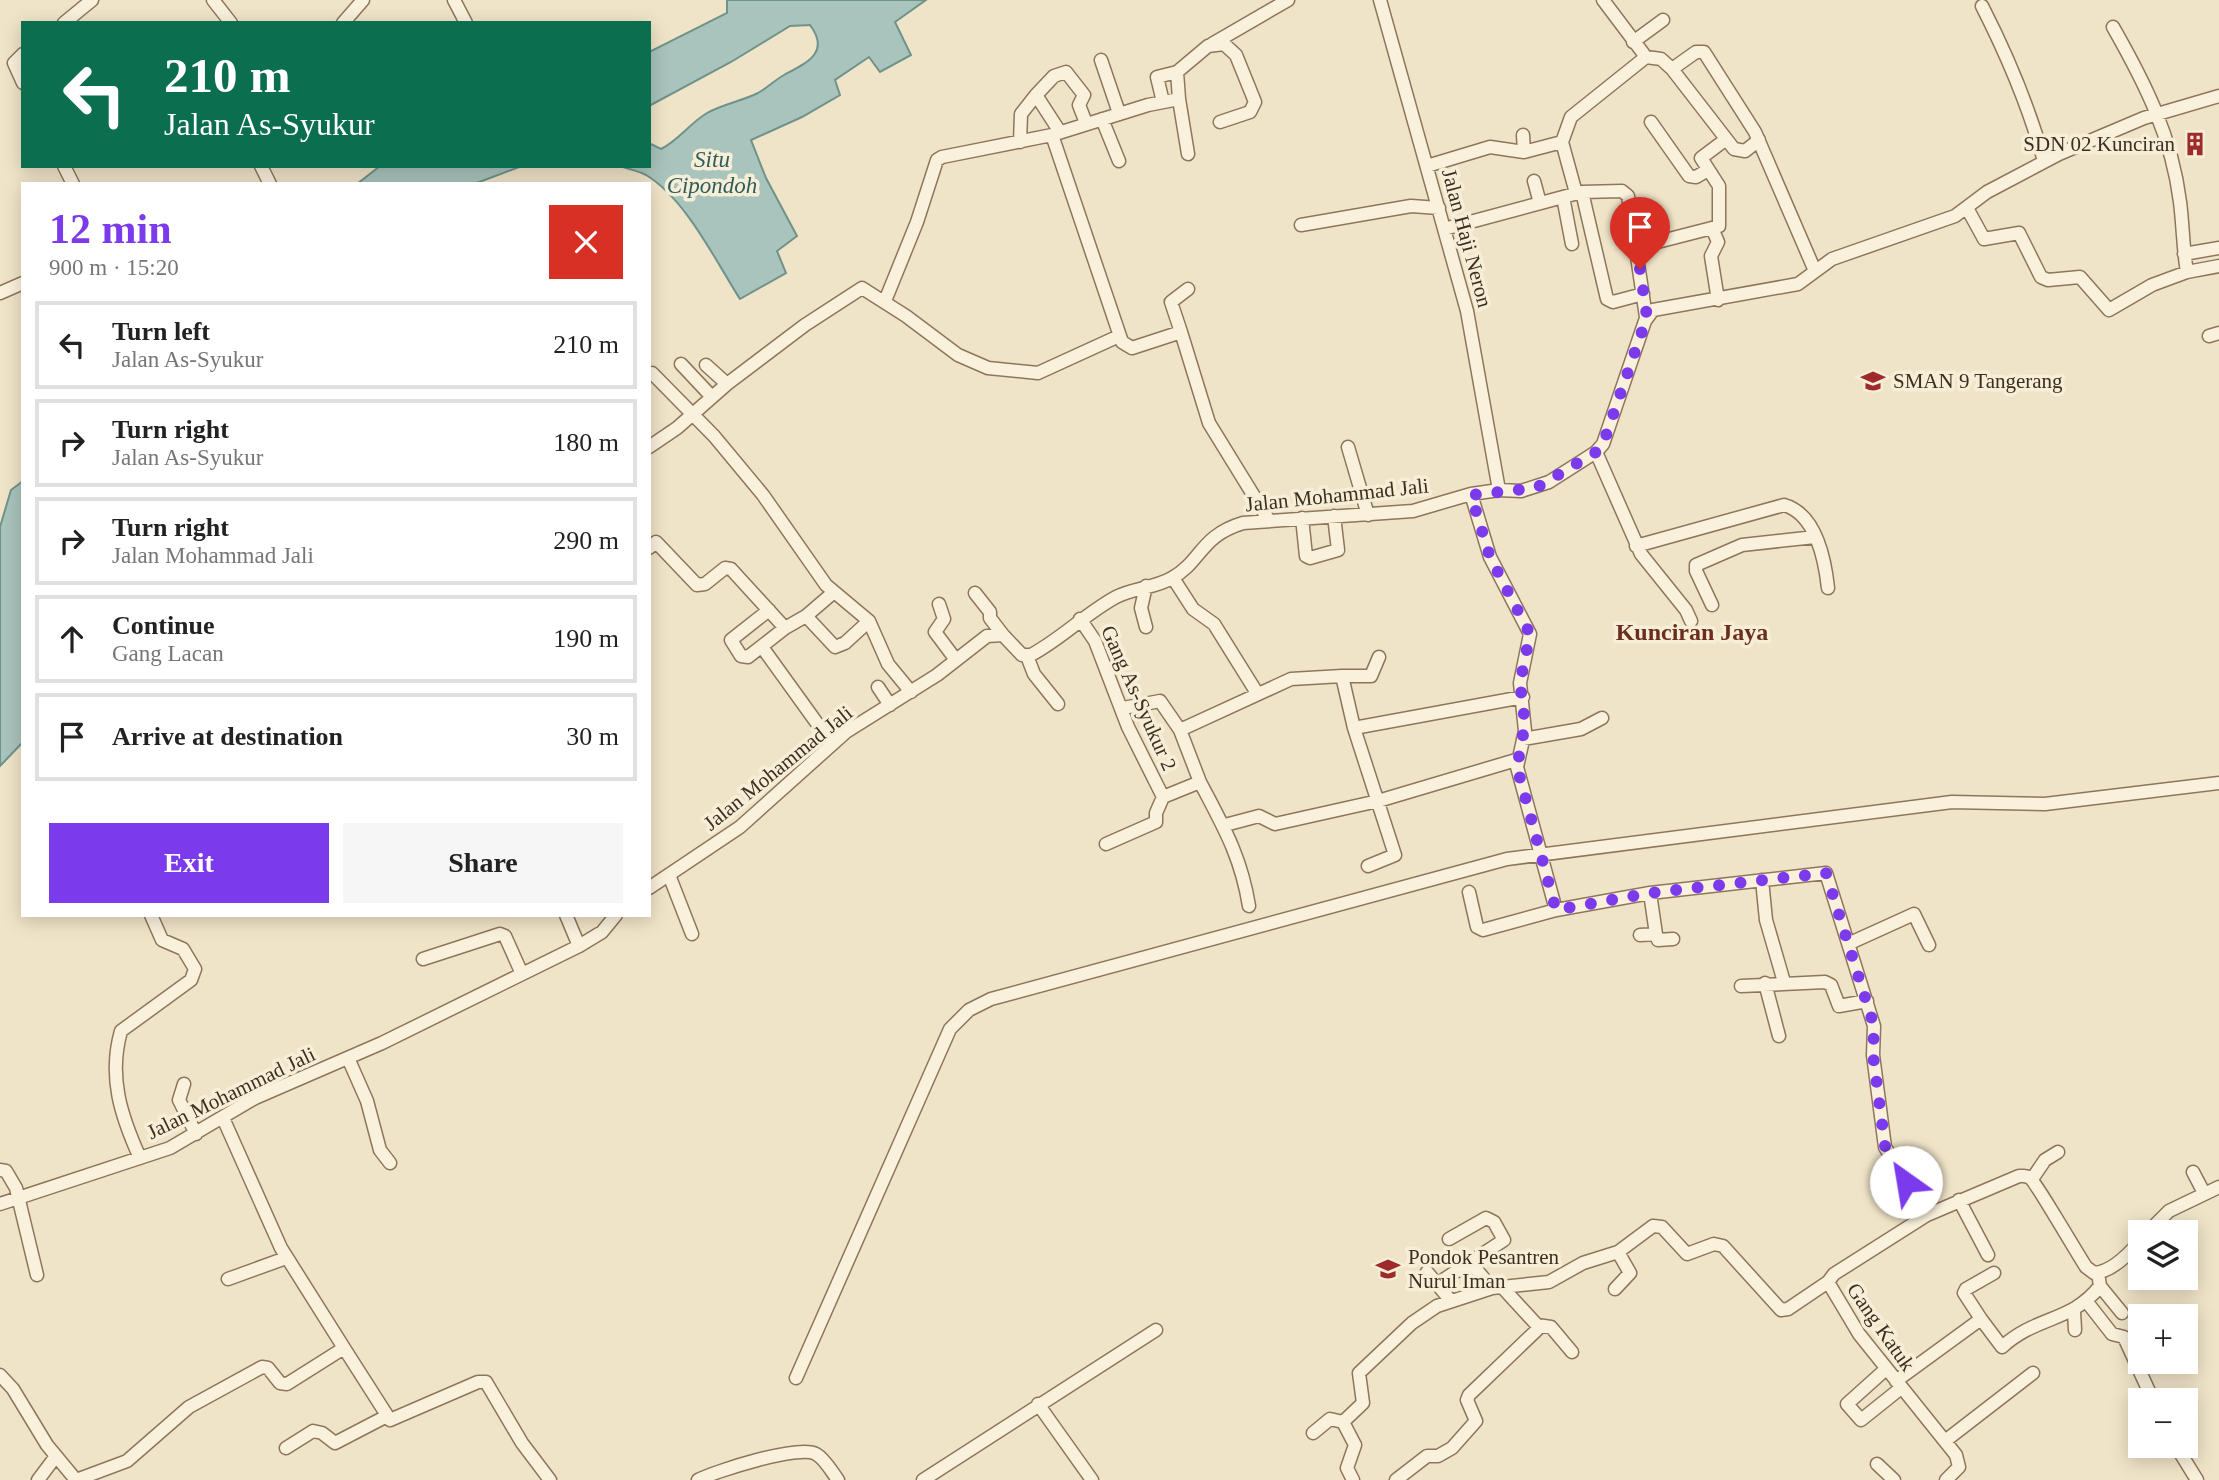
<!DOCTYPE html>
<html lang="en">
<head>
<meta charset="utf-8">
<style>
	body { margin:0; font-family:"Times New Roman",serif; background:#f6f6f6; color:#222; height:100vh; display:flex; flex-direction:column; font-size:26px; white-space:nowrap }
	* { box-sizing:border-box; margin:0 }
	p { font-size:23px; color:#767676 }
	.icon { flex:none; width:38px; height:38px; fill:none; stroke:currentColor; stroke-width:2; stroke-linecap:round; stroke-linejoin:round }
	.map { position:relative; flex:1; overflow:hidden }
	.side { position:absolute; left:21px; top:182px; width:630px; height:735px; display:flex; flex-direction:column; background:#fff; border-radius:0px; box-shadow:0 4px 18px #0003 }
	.side>* { flex:none }
	.banner { position:absolute; left:21px; top:21px; width:630px; height:147px; border-radius:0px; box-shadow:0 4px 18px #0003; background:#0b6e4f; color:#fff; overflow:hidden }
	.fabs { position:absolute; left:2128px; top:1220px; display:grid; gap:14px }
	.fabs a { display:grid; place-items:center; width:70px; height:70px; border-radius:0px; background:#fff; box-shadow:0 4px 18px #0003; font-size:35px }
	.pin { position:absolute; display:grid; place-items:center; width:60px; height:60px; color:#fff; margin:-72px -30px; border-radius:50% 50% 50% 0; rotate:-45deg; box-shadow:0 0 7px #0007 }
	.pin .icon { rotate:45deg }
	.me { position:absolute; width:77px; margin:-38px; rotate:328deg; stroke-linejoin:round; filter:drop-shadow(0 0 5px #0008) }
	.turn { display:flex; align-items:center; gap:24px; height:147px; padding:0 28px; font-size:32px }
	.turn .icon { width:91px; height:91px; stroke-width:2.5 }
	.turn b { display:block; font-size:49px; line-height:60px }
	.round { display:grid; place-items:center; flex:none; width:74px; height:74px; border-radius:0px; background:#f6f6f6 }
	.head { display:flex; align-items:center; justify-content:space-between; height:119px; padding:0 28px }
	h1 { font-size:42px; font-weight:800; line-height:52px; color:#7c3aed }
	.button { display:flex; gap:14px; margin-top:auto; padding:14px 28px }
	.button a { flex:1; height:80px; border-radius:0px; background:#7c3aed; color:#fff; font-size:28px; font-weight:800; line-height:80px; text-align:center }
	.button a+a { background:#f6f6f6; color:#222 }
	ul { padding:0; list-style:none }
	li { display:flex; align-items:center; gap:21px; height:88px; margin:0 14px 10px; padding:0 14px; border:4px solid #e0e0e0; border-radius:0px }
	li div { flex:1 }
	li b { display:block; font-size:26px }
	li em { font-style:normal }
	.map>svg:first-child { display:block }
	.water { fill:#a9c4bc; stroke:#6f938a; stroke-width:2 }
	.lines { fill:none; stroke-linecap:round; stroke-linejoin:round }
	.minor-casing { stroke:#8d765c; stroke-width:15 }
	.minor { stroke:#faf1dc; stroke-width:12 }
	.route { stroke:#7c3aed; stroke-width:12; stroke-dasharray:0 21.6 }
	.labels { text-anchor:middle; dominant-baseline:central; stroke-width:7; stroke-linejoin:round; paint-order:stroke }
	.poi-label { font-size:21px; fill:#3d2e20; stroke:#f7eed8; text-anchor:start }
	.street-label { font-size:21px; fill:#3d2e20; stroke:#f7eed8 }
	.water-label { font-size:23px; font-style:italic; fill:#2f5d5a; stroke:#f7eed8 }
	.quarter-label { font-size:24px; font-weight:bold; fill:#6b2e1e; stroke:#f7eed8 }
</style>
</head>
<body>
<div class="map">
<svg width="2219" height="1480" viewBox="0 0 2219 1480">
	<rect width="100%" height="100%" fill="#f0e4c8"/>
	<path class="water" d="M727 0H926L895 22 911 55 880 72 869 57 835 80 840 95 802 117 751 140 766 178 797 236 777 251 786 273 740 299C715 260 686 199 646 175 638 171 628 169 620 166H649V143L661 149C679 140 690 123 707 113 723 104 742 101 758 93 767 88 775 80 784 75 806 63 831 53 810 25L790 26 731 62 649 106V52L727 13Z
		M380 166H522L474 184H357Z
		M23 481V742L0 766V527L11 490Z"/>
	<g class="lines">
		<g class="minor-casing">
			<path id="minor" d="M213 0 231 23
				M454 0 466 23
				M1380 0 1467 311 1499 490
				M1603 0 1646 57 1661 59 1672 69 1734 149 1745 151 1759 140
				M1982 6C2008 57 2029 107 2044 161
				M64 23 92 0
				M343 23 363 0
				M2113 27C2145 83 2172 137 2180 202 2183 225 2183 249 2187 272
				M1633 42 1663 20
				M1212 44 1288 0
				M23 54 14 63 23 83
				M1101 60 1119 113
				M1672 69 1696 52H1704L1755 132 1815 271
				M1179 99 1188 154
				M1163 102 1157 77 1177 72
				M1102 119 1119 161
				M1651 122 1689 176 1696 177 1708 170
				M1060 132 1036 95 1054 76 1066 72 1084 95 1079 105 1086 123
				M1052 135 1122 342 1132 348 1181 332 1209 423 1268 519
				M1523 135 1524 152
				M1020 142 1021 114 1036 95
				M1562 142 1576 193
				M64 166 73 184
				M261 166 270 184
				M1427 166 1490 147 1524 152 1562 142 1571 117 1646 57
				M1534 181 1540 203
				M1582 192 1622 191 1628 196 1646 317
				M1967 208 1984 239 2019 233 2041 277 2048 280 2080 277 2109 310 2152 285 2187 272 2219 266
				M1301 225 1411 206 1439 208
				M1444 229 1563 197
				M1572 244 1563 197 1582 192 1607 299 1613 302 1643 294
				M1638 247 1712 228
				M2184 254 2219 248
				M0 293 23 283
				M1718 300 1711 256 1718 242 1712 228 1719 226V186L1701 158 1725 140
				M885 301 917 222 937 160 942 157 1052 135 1148 105 1179 99 1177 72 1208 46 1224 44 1236 55 1255 102 1250 112 1220 122
				M1181 332 1171 302 1188 289
				M2209 336 2219 333
				M681 364 712 397
				M706 365 727 384
				M652 373 714 436 763 495 826 585 869 621 888 664 911 692
				M649 447 677 428 727 384 805 325 862 288 906 316 958 355 988 368 1038 373 1119 336
				M1348 447 1368 515
				M1596 452 1641 554 1686 610 1691 621
				M1471 494 1490 557 1530 634 1520 683 1525 731 1517 767 1556 910
				M1302 518 1306 556 1310 558 1338 550 1334 516
				M1636 546 1784 505C1816 514 1825 560 1828 588
				M649 548 656 542 697 585 705 584 725 568 731 569 785 628 806 616 835 647 845 643 869 621
				M1173 578 1193 609 1214 624 1257 693
				M1146 586 1141 608 1146 627
				M975 593 990 612V618L1003 635
				M939 604 944 619 935 632 956 660
				M1712 605 1696 571V565L1742 545 1815 537
				M769 610 731 640 741 656 748 657 785 628
				M806 616 834 592
				M1080 619 1095 641 1128 727 1163 797 1156 813V822L1106 844
				M762 647 832 744
				M1027 656 1034 674 1058 704
				M1342 676H1371L1379 657
				M878 687 890 705
				M1123 708 1160 701 1180 730 1291 679 1342 676 1354 728 1523 697
				M1354 728 1395 855 1368 866
				M1523 739 1581 729 1602 718
				M1200 782C1223 826 1241 856 1249 906
				M1163 797 1200 782 1180 730
				M1225 825 1259 816 1275 824 1378 801 1516 760
				M669 875 692 934
				M1762 880 1766 920 1784 982
				M649 888 740 827 846 732 937 675 987 636 1003 635 1022 655H1031C1061 639 1085 614 1116 597 1133 588 1155 588 1172 578 1202 561 1200 536 1243 523L1413 511 1471 494 1499 490 1521 491 1549 482 1596 452 1603 444 1645 321 1653 310 1798 284 1832 259 1955 216 1987 192 2059 154 2144 118 2219 96
				M1469 892 1477 927 1483 930 1556 910 1650 893 1826 873 1874 1026 1873 1055 1885 1147 1927 1215
				M566 915 579 946
				M1656 934 1658 940 1673 939
				M1640 935 1656 934 1650 893
				M1850 943 1914 914 1929 945
				M423 959 500 934 505 936 522 974
				M1765 983 1779 1036
				M1741 986 1825 982 1831 985 1839 1006 1867 1001
				M348 1058 367 1101 380 1150 390 1163
				M184 1084 179 1100 196 1134
				M223 1118 281 1248 344 1348
				M140 1158C121 1116 108 1077 121 1031L191 980 195 969 183 949 162 940 151 915
				M0 1170 6 1171 16 1188 37 1275
				M2193 1172 2204 1193
				M2032 1179 2045 1160 2058 1152
				M1959 1200 1988 1255
				M0 1204 170 1148 255 1098 382 1043 579 946 602 932 616 915
				M2148 1232 2169 1211 2219 1187
				M1469 1261 1492 1288
				M1427 1272 1451 1301
				M228 1279 286 1258
				M1828 1282 1859 1334 1956 1455 1959 1467 1946 1480
				M1437 1284 1504 1240 1494 1222 1486 1218 1449 1239
				M2100 1286 2122 1313
				M1502 1287 1537 1325 1551 1327 1572 1352
				M1615 1289 1630 1273 1618 1252
				M2087 1302 2112 1334 2124 1337 2153 1400
				M2074 1311 2075 1330
				M1981 1319 1964 1293 1966 1289 1994 1273
				M1886 1369 1847 1404 1861 1420 1901 1388
				M0 1375 13 1389 47 1445 76 1480
				M796 1378 950 1029 969 1010 991 999 1507 859 1952 802 2045 804 2219 783
				M1896 1381 1981 1319 2002 1347C2037 1315 2071 1323 2100 1286L2098 1273
				M1038 1404 1092 1480
				M1313 1433 1330 1419 1343 1422
				M1945 1441 2033 1373
				M2176 1446 2197 1480
				M286 1448 313 1431 322 1433 335 1443 385 1417
				M1877 1464 1894 1480
				M38 1480 56 1456
				M76 1480 127 1461 189 1407 262 1367 268 1368 280 1383 287 1384 344 1348 390 1420 478 1382H486L522 1443 550 1480
				M698 1480C716 1471 800 1444 816 1454 825 1459 832 1472 838 1480
				M923 1480 1156 1330
				M1353 1480 1347 1468 1355 1445 1343 1422 1363 1403 1359 1373 1412 1323 1437 1306 1492 1288 1549 1282 1583 1263 1618 1252 1653 1226 1662 1227 1687 1254 1714 1244 1723 1246 1781 1310 1788 1309 1828 1282 1834 1274 1927 1215 2019 1176C2024 1176 2026 1175 2030 1178 2035 1181 2078 1255 2086 1267L2094 1273C2112 1272 2129 1254 2140 1241
				M1396 1480 1427 1456H1438L1452 1448 1476 1421 1467 1400 1469 1395 1541 1326"/>
		</g>
		<use href="#minor" class="minor"/>
	</g>
	<g class="lines">
		<path class="route" d="M1640 269 1647 317 1603 444 1596 452 1536 488 1471 495 1490 557 1530 634 1520 683 1525 724 1517 767 1556 910 1650 893 1826 873 1874 1026 1873 1055 1885 1146 1906 1182"/>
	</g>
	<defs>
		<g id="building-bare" transform="scale(1.89)"><path d="M-4-6H4V6H1V3H-1V6H-4ZM-2.5-4.3h1.7v1.8h-1.7ZM.8-4.3h1.7v1.8H.8ZM-2.5-1h1.7V.8h-1.7ZM.8-1h1.7V.8H.8Z" fill="#9e2a2b" stroke="#f7eed8" stroke-width="2.5" paint-order="stroke"/></g>
		<g id="school-bare" transform="scale(1.89)"><path d="M0-5L7-2L0 1L-7-2ZM-4 1L0 2.5L4 1V4Q0 6-4 4Z" fill="#9e2a2b" stroke="#f7eed8" stroke-width="2.5" paint-order="stroke"/></g>
	</defs>
	<g fill-rule="evenodd">
		<use href="#building-bare" x="2195" y="144"/>
		<use href="#school-bare" x="1873" y="381"/>
		<use href="#school-bare" x="1388" y="1269"/>
	</g>
	<g class="labels">
		<g class="poi-label">
			<text x="2175" y="144" text-anchor="end">SDN 02 Kunciran</text>
			<text x="1893" y="381">SMAN 9 Tangerang</text>
			<text x="1408" y="1257">Pondok Pesantren<tspan x="1408" dy="24">Nurul Iman</tspan></text>
		</g>
		<g class="street-label">
			<text transform="translate(1467 238) rotate(75)">Jalan Haji Neron</text>
			<text transform="translate(1337 495) rotate(-6)">Jalan Mohammad Jali</text>
			<text transform="translate(1139 698) rotate(66)">Gang As-Syukur 2</text>
			<text transform="translate(778 768) rotate(-39)">Jalan Mohammad Jali</text>
			<text transform="translate(231 1093) rotate(-26)">Jalan Mohammad Jali</text>
			<text transform="translate(1881 1327) rotate(55)">Gang Katuk</text>
		</g>
		<g class="water-label">
			<text x="712" y="159">Situ<tspan x="712" dy="26">Cipondoh</tspan></text>
		</g>
		<g class="quarter-label">
			<text x="1692" y="632">Kunciran Jaya</text>
		</g>
	</g>
</svg>
<div class="fabs">
<a><svg class="icon" aria-label="layers" viewBox="0 0 24 24"><path d="M12 4l9 5-9 5-9-5zM3 14l9 5 9-5"/></svg></a>
<a>+</a>
<a>−</a>
</div>
<div class="pin" style="left:1640px;top:269px;background:#d93025"><svg class="icon" aria-label="arrive" viewBox="0 0 24 24"><path d="M6 21V4h12l-3 4 3 4H6"/></svg></div>
<svg class="me" style="left:1906px;top:1182px" viewBox="-20 -20 40 40"><circle r="19" fill="#fff"/><path d="M0-13L10 11 0 6-10 11z" fill="#7c3aed"/></svg>
<div class="banner">
<div class="turn"><svg class="icon" aria-label="left" viewBox="0 0 24 24"><path d="M17 20v-9H6M10 6l-5 5 5 5"/></svg><div><b>210 m</b>Jalan As-Syukur</div></div>
</div>
<section class="side">
<div class="head"><div><h1>12 min</h1><p>900 m · 15:20</p></div><a class="round" style="background:#d93025;color:#fff"><svg class="icon" aria-label="close" viewBox="0 0 24 24"><path d="M6 6l12 12M18 6L6 18"/></svg></a></div>
<ul>
<li><svg class="icon" aria-label="left" viewBox="0 0 24 24"><path d="M17 20v-9H6M10 6l-5 5 5 5"/></svg><div><b>Turn left</b><p>Jalan As-Syukur</p></div><em>210 m</em></li>
<li><svg class="icon" aria-label="right" viewBox="0 0 24 24"><path d="M7 20v-9h11M14 6l5 5-5 5"/></svg><div><b>Turn right</b><p>Jalan As-Syukur</p></div><em>180 m</em></li>
<li><svg class="icon" aria-label="right" viewBox="0 0 24 24"><path d="M7 20v-9h11M14 6l5 5-5 5"/></svg><div><b>Turn right</b><p>Jalan Mohammad Jali</p></div><em>290 m</em></li>
<li><svg class="icon" aria-label="ahead" viewBox="0 0 24 24"><path d="M12 20V5M6 11l6-6 6 6"/></svg><div><b>Continue</b><p>Gang Lacan</p></div><em>190 m</em></li>
<li><svg class="icon" aria-label="arrive" viewBox="0 0 24 24"><path d="M6 21V4h12l-3 4 3 4H6"/></svg><div><b>Arrive at destination</b></div><em>30 m</em></li>
</ul>
<div class="button"><a>Exit</a><a>Share</a></div>
</section>
</div>
</body>
</html>
